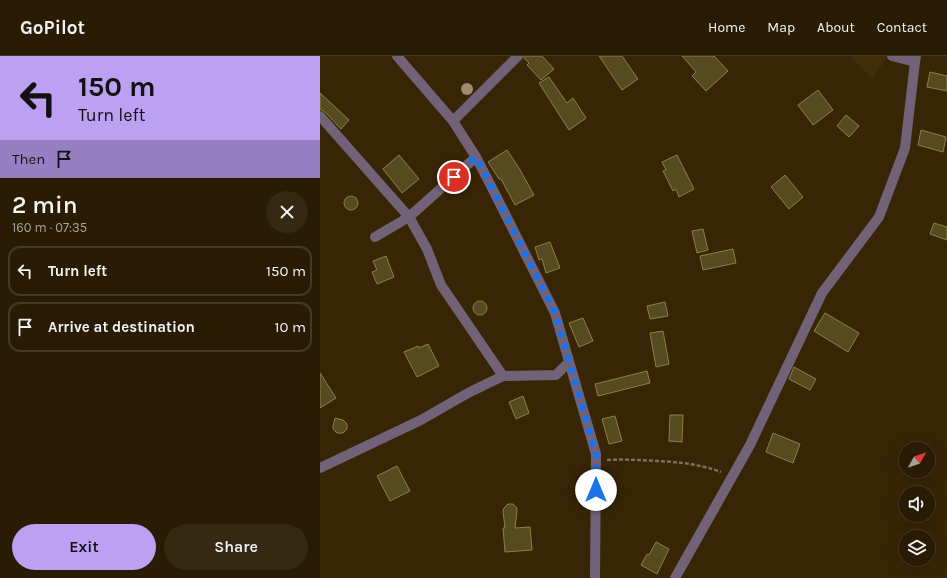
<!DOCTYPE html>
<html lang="en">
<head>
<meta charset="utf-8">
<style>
	body { margin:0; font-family:Karla,sans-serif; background:#362913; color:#f1f3f6; height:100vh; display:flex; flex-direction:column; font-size:15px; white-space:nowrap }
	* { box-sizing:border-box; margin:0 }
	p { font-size:13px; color:#a5a19a }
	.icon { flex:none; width:22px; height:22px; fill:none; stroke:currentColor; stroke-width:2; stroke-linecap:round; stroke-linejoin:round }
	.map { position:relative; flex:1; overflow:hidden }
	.drawer { display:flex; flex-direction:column; background:#2a1c04; width:320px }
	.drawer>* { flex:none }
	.guide { background:#bca0f2; color:#111; overflow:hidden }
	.needle { width:26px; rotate:50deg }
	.controls { position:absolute; left:579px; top:386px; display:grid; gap:8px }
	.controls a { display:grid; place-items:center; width:36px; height:36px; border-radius:50%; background:#2a1c04; box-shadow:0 4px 16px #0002,0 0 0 1px #463a26; font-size:20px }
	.pin { position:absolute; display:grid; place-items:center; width:34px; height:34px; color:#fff; margin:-17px; border:2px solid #fff; border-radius:50%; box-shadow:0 1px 4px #0007 }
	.me { position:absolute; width:44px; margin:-22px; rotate:0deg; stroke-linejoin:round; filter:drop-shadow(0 0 3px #0008) }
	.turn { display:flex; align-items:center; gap:14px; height:84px; padding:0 12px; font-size:18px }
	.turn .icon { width:52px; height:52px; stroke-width:2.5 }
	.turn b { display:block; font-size:28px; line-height:34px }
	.then { display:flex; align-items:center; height:38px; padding:0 12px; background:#0003; gap:8px; font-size:15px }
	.round { display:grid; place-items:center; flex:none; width:42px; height:42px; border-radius:21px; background:#362913 }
	.overview { display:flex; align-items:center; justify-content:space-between; height:68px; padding:0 12px }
	h1 { font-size:24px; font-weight:600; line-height:30px }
	.cta { display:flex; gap:8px; margin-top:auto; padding:8px 12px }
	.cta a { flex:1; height:46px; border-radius:24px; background:#bca0f2; color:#111; font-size:16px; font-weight:600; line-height:46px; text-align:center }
	.cta a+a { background:#362913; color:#f1f3f6 }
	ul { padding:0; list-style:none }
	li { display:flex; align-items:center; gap:12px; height:50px; margin:0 8px 6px; padding:0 4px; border:2px solid #463a26; border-radius:12px }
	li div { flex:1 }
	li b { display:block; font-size:15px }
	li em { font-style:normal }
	header { display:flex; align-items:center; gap:24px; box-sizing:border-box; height:56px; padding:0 20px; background:#2a1c04; border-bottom:1px solid #463a26 }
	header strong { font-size:19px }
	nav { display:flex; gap:22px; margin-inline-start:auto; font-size:14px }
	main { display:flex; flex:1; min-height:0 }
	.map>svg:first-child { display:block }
	.built { fill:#422d09 }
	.building { fill:#564b20; stroke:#908040 }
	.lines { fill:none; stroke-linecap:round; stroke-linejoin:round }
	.path { stroke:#836f52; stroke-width:2.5; stroke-dasharray:4 2; stroke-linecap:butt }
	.minor { stroke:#716278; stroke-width:10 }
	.tree { fill:#9e8c71 }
	.route { stroke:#1a73e8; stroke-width:7; stroke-dasharray:0 12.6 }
</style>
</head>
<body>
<header>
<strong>GoPilot</strong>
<nav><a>Home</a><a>Map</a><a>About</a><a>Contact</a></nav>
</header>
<main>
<section class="drawer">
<div class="guide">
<div class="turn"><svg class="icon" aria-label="left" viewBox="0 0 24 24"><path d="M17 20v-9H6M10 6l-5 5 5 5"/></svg><div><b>150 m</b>Turn left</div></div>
<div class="then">Then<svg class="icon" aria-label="arrive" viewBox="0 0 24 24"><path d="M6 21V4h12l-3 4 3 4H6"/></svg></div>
</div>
<div class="overview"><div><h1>2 min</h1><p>160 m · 07:35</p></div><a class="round"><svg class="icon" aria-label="close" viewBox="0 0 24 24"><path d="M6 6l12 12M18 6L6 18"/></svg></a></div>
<ul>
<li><svg class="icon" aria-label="left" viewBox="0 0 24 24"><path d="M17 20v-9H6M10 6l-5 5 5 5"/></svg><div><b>Turn left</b></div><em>150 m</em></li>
<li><svg class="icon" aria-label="arrive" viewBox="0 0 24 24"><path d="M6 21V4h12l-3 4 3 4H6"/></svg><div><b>Arrive at destination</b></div><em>10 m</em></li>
</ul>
<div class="cta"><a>Exit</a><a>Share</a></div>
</section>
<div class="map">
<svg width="627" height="522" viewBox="0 0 627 522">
	<rect width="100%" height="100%" fill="#382506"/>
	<path class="built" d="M530 0H568L552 23Z"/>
	<path class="building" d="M204 0H222L234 13 221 24 207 9 209 7 204 2Z
		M279 0H302L318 23 302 34Z
		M362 0H394L408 15 386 35 372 20 376 16Z
		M610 16 627 20V35L607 31Z
		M229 21 247 47 253 42 266 62 249 74 219 27Z
		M498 34 513 54 493 69 478 49Z
		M0 37 29 64 21 73 5 56 0 53Z
		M526 59 539 70 529 81 517 70Z
		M601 74 626 81 623 96 598 89Z
		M187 94 199 112 214 139 195 149 181 123H179L168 106Z
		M79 99 99 123 82 137 63 113Z
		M357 99 374 133 359 141 356 133 353 135 343 115 346 114 342 106Z
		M465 119 483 141 469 153 451 131Z
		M24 147a7 7 0 1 1 14 0a7 7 0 1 1-14 0Z
		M614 167 627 171V184L610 178Z
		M383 173 388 194 377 197 372 175Z
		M230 186 240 212 226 217 222 203 219 204 215 191Z
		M413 193 416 207 383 214 380 200Z
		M66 200 74 221 57 228 52 216 57 214 53 205Z
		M153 252a7 7 0 1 1 14 0a7 7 0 1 1-14 0Z
		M345 246 348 260 330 263 327 250Z
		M505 257 539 277 528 296 494 275Z
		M263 262 273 285 259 291 249 267Z
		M343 275 349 308 336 311 330 277Z
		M108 288 119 310 97 321 84 296 98 290 99 292Z
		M474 311 496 323 490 334 469 323Z
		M327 315 330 327 278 340 275 328Z
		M0 317 16 342 0 352Z
		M203 340 209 357 196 363 189 346Z
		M350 359H363L362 386 349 385Z
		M295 360 302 385 289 388 282 363Z
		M15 362 23 364 27 368V373L23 377H17L13 373V370Z
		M453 377 480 388 473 407 446 396Z
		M77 410 90 435 70 445 57 420Z
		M188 448H193L197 452V455L195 472 210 471 212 494 185 496 183 472H185L183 455 184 452Z
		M336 486 349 493 337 518 321 509 327 498 329 499Z"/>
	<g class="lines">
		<path class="path" d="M287 404C304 403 320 404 337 405 358 406 380 408 401 416"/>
		<path class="minor" d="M77 0 133 65 156 101 170 128 235 257 276 398 275 522
			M572 0 595 6
			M0 60 89 161 107 193 121 229 183 320 148 337 101 364 0 412
			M133 65 198 0
			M55 181 89 161 156 101
			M183 320 236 319 249 306
			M355 522 430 389 502 237 559 161 585 92 595 6 596 0"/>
	</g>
	<circle class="tree" cx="147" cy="33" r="6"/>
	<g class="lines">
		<path class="route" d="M134 121 156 101 170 128 235 257 276 398V434"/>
	</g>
</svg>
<div class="controls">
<a><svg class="needle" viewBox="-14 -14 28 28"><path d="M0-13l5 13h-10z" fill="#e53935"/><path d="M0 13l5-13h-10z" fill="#a5a19a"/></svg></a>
<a><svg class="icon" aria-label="sound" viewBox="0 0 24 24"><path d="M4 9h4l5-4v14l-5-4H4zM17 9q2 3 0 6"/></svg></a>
<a><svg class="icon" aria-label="layers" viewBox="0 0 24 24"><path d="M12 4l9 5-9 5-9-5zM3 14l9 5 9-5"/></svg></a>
</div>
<div class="pin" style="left:134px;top:121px;background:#d93025"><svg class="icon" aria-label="arrive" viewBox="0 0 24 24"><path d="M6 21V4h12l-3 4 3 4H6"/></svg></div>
<svg class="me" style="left:276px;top:434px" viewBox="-20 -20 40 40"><circle r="19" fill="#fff"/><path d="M0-13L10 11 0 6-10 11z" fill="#1a73e8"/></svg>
</div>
</main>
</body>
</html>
